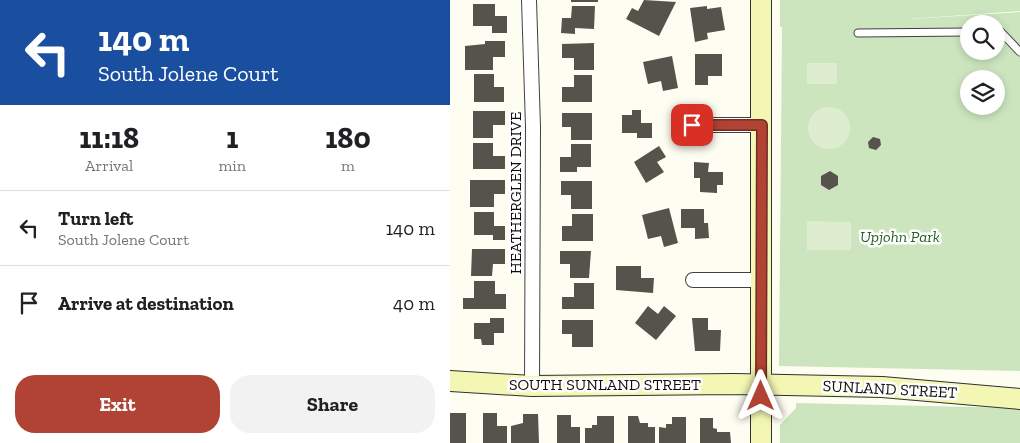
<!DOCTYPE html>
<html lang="en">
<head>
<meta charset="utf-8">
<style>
	body { margin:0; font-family:"Zilla Slab",serif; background:#f2f2f2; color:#202124; height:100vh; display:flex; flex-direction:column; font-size:19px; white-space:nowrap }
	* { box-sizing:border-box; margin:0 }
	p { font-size:16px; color:#757577 }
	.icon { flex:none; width:28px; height:28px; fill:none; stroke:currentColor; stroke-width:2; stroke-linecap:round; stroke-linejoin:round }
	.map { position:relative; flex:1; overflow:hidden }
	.sheet { display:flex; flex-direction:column; background:#fff; width:450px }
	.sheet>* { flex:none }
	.top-card { background:#1a4fa0; color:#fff; overflow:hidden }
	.controls { position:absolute; left:510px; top:15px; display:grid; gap:10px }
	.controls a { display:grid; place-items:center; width:45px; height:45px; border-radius:50%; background:#fff; box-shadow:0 2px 8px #0003; font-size:25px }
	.pin { position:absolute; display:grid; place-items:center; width:42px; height:42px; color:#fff; margin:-21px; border-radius:10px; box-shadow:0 2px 8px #0006 }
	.me { position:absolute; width:55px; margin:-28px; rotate:0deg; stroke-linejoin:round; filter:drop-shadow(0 0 4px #0008) }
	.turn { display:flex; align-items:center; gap:18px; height:105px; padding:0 15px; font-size:22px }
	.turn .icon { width:65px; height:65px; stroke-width:2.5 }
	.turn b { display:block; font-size:35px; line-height:42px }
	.eta { display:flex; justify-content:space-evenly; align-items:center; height:85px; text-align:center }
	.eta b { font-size:30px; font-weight:700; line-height:35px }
	.cta { display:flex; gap:10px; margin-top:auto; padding:10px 15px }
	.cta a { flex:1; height:58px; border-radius:20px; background:#b14334; color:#fff; font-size:20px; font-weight:700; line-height:58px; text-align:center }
	.cta a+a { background:#f2f2f2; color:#202124 }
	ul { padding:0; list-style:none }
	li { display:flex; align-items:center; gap:15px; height:75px; padding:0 15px; border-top:1px solid #e0e0e0 }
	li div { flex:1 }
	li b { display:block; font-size:19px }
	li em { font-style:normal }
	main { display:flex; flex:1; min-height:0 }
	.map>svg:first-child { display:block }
	.green { fill:#cce5be; fill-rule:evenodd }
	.pitch { fill:#deedcf }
	.building { fill:#56524c }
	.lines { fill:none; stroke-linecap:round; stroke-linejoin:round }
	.lane-casing { stroke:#414141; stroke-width:9 }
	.street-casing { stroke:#414141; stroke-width:16 }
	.secondary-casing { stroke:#303030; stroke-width:22 }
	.lane { stroke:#fff; stroke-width:7 }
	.street { stroke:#fff; stroke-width:14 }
	.secondary { stroke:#f3f7b3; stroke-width:20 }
	.route-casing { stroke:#732c22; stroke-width:12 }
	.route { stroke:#b14334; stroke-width:9 }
	.labels { text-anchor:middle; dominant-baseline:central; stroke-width:5; stroke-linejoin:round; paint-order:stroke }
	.street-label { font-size:16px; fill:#0e0e0e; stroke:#fff }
	.park-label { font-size:16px; font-style:italic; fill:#276025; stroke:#fff }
</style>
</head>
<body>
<main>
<section class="sheet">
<div class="top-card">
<div class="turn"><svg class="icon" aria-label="left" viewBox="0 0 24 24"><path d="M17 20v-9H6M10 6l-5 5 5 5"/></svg><div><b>140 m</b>South Jolene Court</div></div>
</div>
<div class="eta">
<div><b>11:18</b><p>Arrival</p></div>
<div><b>1</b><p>min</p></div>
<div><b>180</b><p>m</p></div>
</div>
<ul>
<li><svg class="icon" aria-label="left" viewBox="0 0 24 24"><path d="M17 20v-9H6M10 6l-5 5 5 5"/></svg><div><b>Turn left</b><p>South Jolene Court</p></div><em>140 m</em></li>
<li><svg class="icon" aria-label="arrive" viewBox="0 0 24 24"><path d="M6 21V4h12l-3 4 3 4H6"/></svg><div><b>Arrive at destination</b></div><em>40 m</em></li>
</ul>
<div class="cta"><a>Exit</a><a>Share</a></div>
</section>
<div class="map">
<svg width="570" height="443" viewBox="0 0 570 443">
	<rect width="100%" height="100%" fill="#fefdf1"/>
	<path class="green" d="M330 0H570V11L444 20 570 12V371L329 366 332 27H330ZM519 24H546V51H519ZM519 79H546V106H519Z
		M346 403 570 408V443H330V425L346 408Z"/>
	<path class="pitch" d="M357 63H387V84H357Z
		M358 128a21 21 0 1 1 42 0a21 21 0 1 1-42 0Z
		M357 221 401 222V250H357Z"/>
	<path class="building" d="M121 0H148V2H121Z
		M194 0 226 2 209 36 176 19 182 8 188 11Z
		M23 4H45V16H57V33H42V26H23Z
		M122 6H145L144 29 125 28V34L111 33 112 18H121Z
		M257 6V9L271 7 275 30 257 33 258 39 245 42 240 8Z
		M35 41H55V57H43V70H15V46L35 44Z
		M144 43V70H124V58H112V44Z
		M245 54H272V76H258V85H245Z
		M222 56 228 88 213 91 211 81 198 84 193 62Z
		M24 74H44V87H54V102H24Z
		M124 75H142V102H112V87H124Z
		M182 110H191V123H202V138H187V133H172V115H182Z
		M23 111H55V125H43V138H23Z
		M112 113H142V140H121V127H112Z
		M423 137 430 139 431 145 426 150 419 148 418 142Z
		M23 143H43V156H55V169H23Z
		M121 144H141V167H127V172H110V157H121Z
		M209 146 216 157 207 162 214 172 196 183 184 162Z
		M244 162 259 163 258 172H273V185H267V193L250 192V178H244Z
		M380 171 388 176V185L379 190 371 185V176Z
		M20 180H55V194H44V207H20Z
		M111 181H142V209H121V195H111Z
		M219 208 228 243 214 247 211 236 198 239 192 215Z
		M231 209H254V223H258L259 238 245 239V228H231Z
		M24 212H44V226H55V240H43V235H24Z
		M122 214H143V241H112V226H122Z
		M22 249H55V264H43L42 276H21Z
		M110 251H141L139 278H120V264H110Z
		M166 266H191V278H204L203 293 166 290Z
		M24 281H45V294H56V309H13V298H24Z
		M124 283H144V309H112V297H124Z
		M198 306 208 314 214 306 226 316 206 340 185 323Z
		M40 318H54V333H44V345H32L31 339H24V323H40Z
		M242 318H258V330H271L270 351H245Z
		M112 320H143V347H122V334H112Z
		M0 413H16V443H0Z
		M33 413H47V426H57V443H33Z
		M73 414H88L89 443H61V426L73 423Z
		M107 415H121V427H130V443H107Z
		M147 416H164V443H135V428H142V425H147Z
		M178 416H188L190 423H198V427H205V443H178Z
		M222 417H236V443H209V427L216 428V424H222Z
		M250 418H263V428L267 429V432H280L281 443H250Z"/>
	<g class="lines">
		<g class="lane-casing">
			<path id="lane" d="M546 32H551L570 52
				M408 33 519 32"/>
		</g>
		<g class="street-casing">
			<path id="street" d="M79 0 83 127 82 386
				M242 125H312
				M243 280H311"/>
		</g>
		<g class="secondary-casing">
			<path id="secondary" d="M0 381 82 386 283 384 432 387 570 399
				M311 443V0"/>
		</g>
		<use href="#lane" class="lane"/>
		<use href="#street" class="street"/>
		<use href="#secondary" class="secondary"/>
	</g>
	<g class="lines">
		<g class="route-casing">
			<path id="route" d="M242 125H312L311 396"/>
		</g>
		<use href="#route" class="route"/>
	</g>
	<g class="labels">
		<g class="street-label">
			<text transform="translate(65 193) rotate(-90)">HEATHERGLEN DRIVE</text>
			<text x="155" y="384">SOUTH SUNLAND STREET</text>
			<text transform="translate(440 389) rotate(3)">SUNLAND STREET</text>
		</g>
		<g class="park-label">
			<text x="450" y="236">Upjohn Park</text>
		</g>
	</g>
</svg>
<div class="controls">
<a><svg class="icon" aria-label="search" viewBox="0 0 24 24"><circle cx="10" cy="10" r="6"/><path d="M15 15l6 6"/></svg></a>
<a><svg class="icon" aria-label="layers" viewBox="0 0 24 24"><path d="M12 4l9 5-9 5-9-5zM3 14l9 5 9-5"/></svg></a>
</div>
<div class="pin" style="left:242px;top:125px;background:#d93025"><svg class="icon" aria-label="arrive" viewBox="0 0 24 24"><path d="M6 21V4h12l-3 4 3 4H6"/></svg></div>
<svg class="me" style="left:311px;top:396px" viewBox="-20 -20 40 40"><path d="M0-17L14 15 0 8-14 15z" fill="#b14334" stroke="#fff" stroke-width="4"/></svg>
</div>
</main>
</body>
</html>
